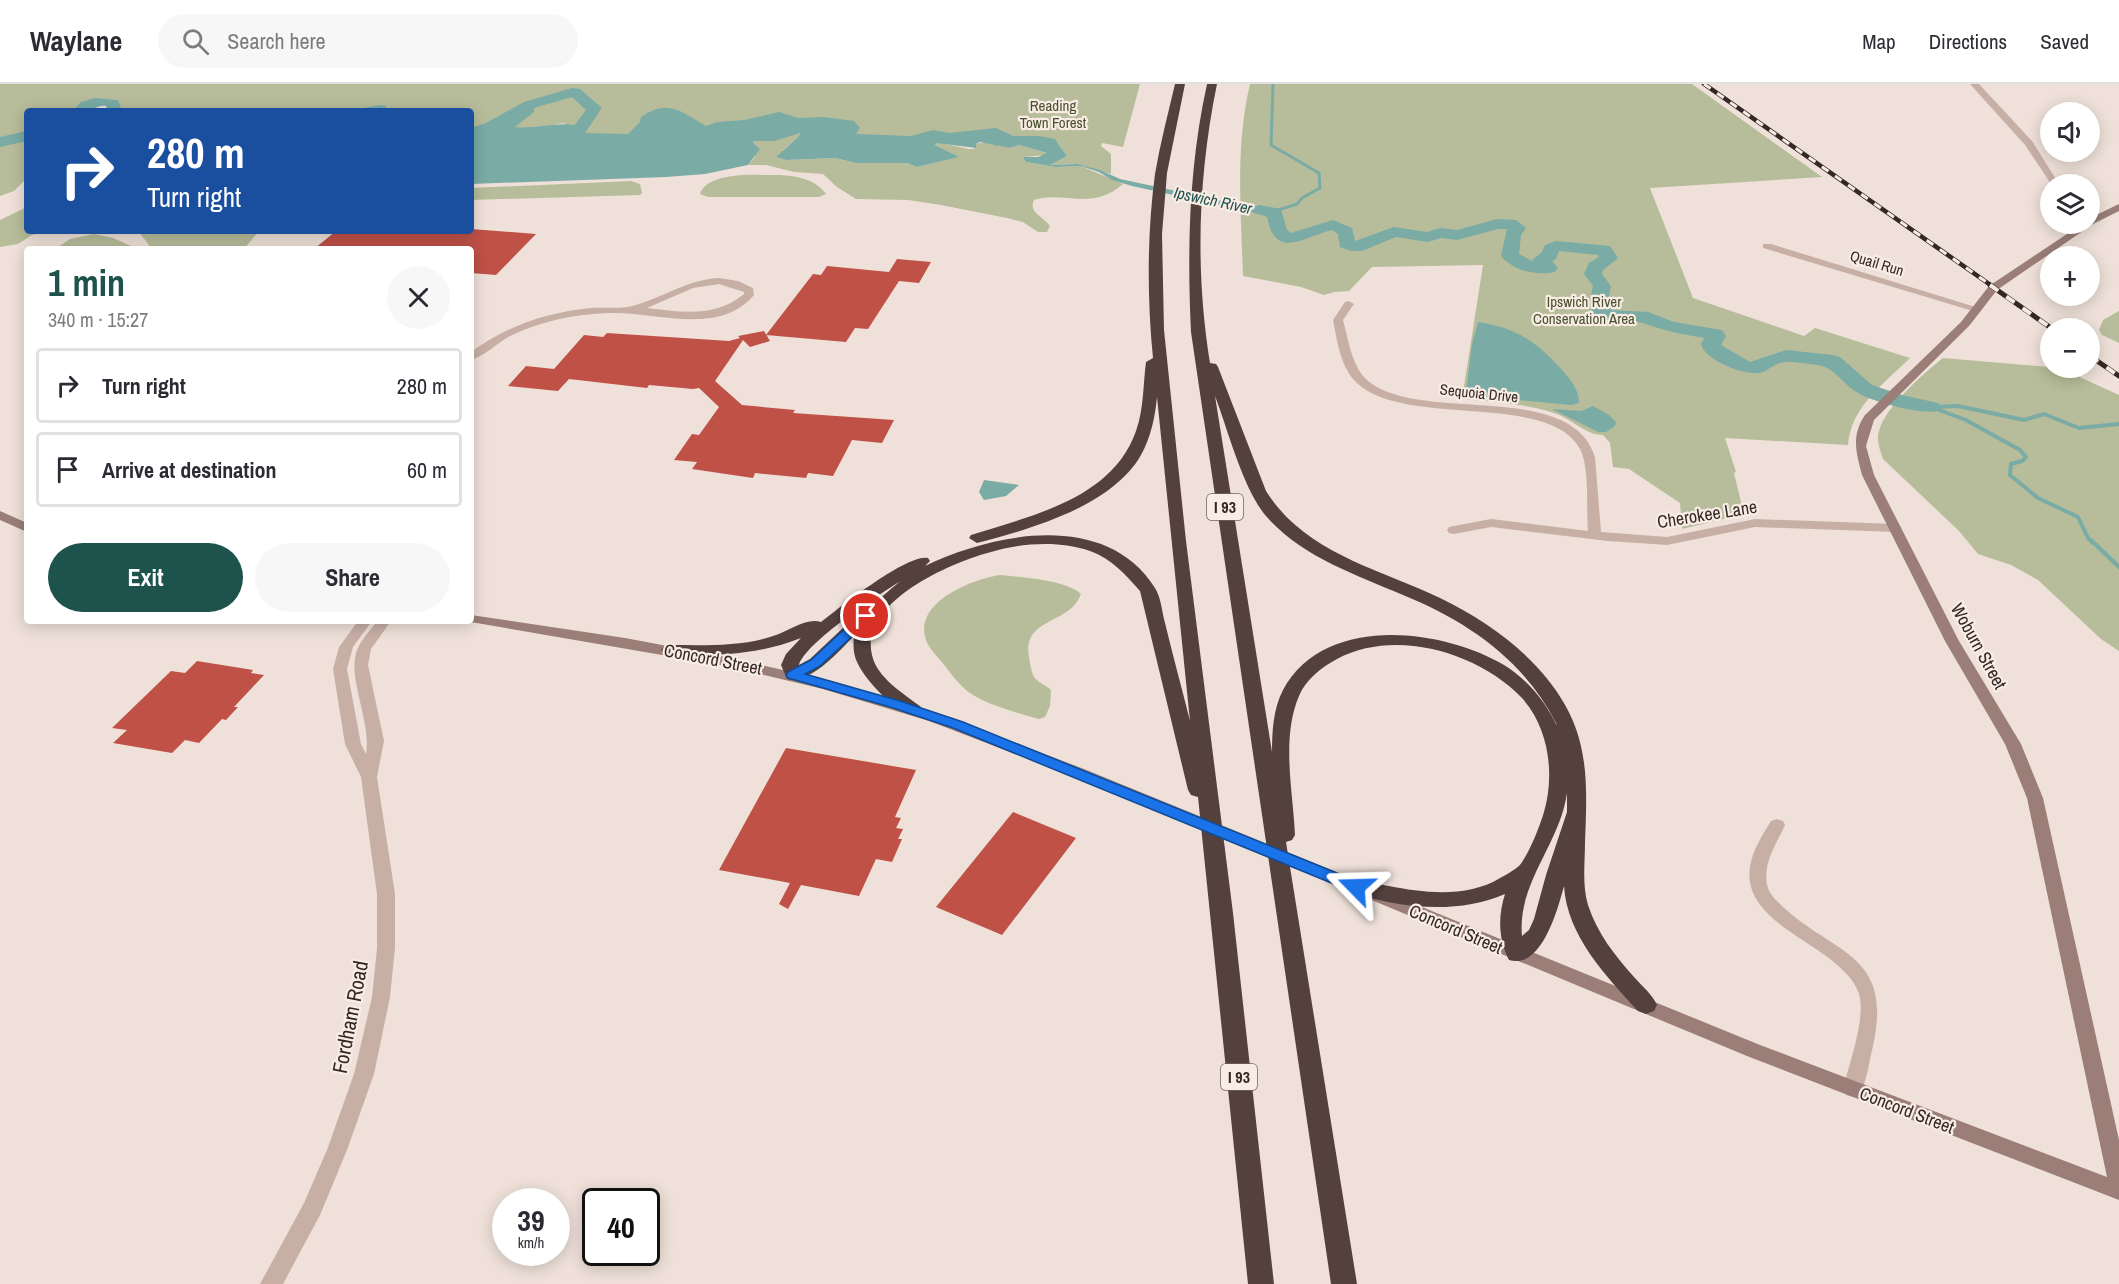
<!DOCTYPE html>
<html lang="en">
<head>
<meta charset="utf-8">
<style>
	body { margin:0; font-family:"Archivo Narrow",sans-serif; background:#f7f7f7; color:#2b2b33; height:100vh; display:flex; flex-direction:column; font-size:22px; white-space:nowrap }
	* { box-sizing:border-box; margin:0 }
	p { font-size:20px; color:#7c7c81 }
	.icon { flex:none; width:33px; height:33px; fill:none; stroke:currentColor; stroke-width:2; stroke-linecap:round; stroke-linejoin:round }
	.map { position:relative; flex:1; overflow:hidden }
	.drawer { position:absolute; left:24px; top:162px; width:450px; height:378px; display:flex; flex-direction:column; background:#fff; border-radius:6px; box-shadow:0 3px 15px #0003 }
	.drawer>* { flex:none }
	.banner { position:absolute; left:24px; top:24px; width:450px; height:126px; border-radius:6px; box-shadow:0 3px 15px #0003; background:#1a4fa0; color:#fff; overflow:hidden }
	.controls { position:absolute; left:2040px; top:18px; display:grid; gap:12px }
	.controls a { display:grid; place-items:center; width:60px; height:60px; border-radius:50%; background:#fff; box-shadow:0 3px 15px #0003; font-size:30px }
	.speed { position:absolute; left:492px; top:1104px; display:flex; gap:12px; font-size:30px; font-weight:700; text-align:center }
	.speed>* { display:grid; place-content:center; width:78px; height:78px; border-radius:50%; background:#fff; box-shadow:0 3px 15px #0003; line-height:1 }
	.speed small { font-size:15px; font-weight:400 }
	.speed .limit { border:3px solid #111; border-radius:9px; background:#fff; color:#111 }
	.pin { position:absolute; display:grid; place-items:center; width:51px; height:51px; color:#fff; margin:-26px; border:3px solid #fff; border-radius:50%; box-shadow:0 2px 6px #0007 }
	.me { position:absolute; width:66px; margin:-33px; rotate:292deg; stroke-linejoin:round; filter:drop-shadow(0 0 4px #0008) }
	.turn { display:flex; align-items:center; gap:21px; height:126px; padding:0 24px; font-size:27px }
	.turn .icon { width:78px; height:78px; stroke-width:2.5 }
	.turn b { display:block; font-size:42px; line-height:51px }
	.round { display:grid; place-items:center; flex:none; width:63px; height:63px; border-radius:32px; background:#f7f7f7 }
	.head { display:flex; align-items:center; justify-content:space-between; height:102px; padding:0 24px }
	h1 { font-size:36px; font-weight:700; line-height:45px; color:#1e524d }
	.button { display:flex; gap:12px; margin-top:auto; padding:12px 24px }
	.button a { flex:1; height:69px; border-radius:36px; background:#1e524d; color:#fff; font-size:24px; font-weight:700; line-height:69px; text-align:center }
	.button a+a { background:#f7f7f7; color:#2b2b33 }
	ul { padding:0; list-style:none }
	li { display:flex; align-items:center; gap:18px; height:75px; margin:0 12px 9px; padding:0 12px; border:3px solid #e1e1e2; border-radius:6px }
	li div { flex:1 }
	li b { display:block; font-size:22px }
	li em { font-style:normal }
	header { display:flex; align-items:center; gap:36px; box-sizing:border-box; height:84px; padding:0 30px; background:#fff; border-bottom:2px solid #e1e1e2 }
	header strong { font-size:28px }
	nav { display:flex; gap:33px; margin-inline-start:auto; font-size:21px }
	.search { width:420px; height:54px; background:#f7f7f7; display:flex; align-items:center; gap:15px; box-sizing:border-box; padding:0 21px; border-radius:33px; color:#7c7c81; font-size:22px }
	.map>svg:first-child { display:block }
	.green { fill:#b7bd9a }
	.water { fill:#7aaba5 }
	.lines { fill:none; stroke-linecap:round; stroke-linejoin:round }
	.stream-far2 { stroke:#7aaba5; stroke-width:3 }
	.stream-far1 { stroke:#7aaba5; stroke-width:4 }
	.stream { stroke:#7aaba5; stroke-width:4.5 }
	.river { fill:#7aaba5; fill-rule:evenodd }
	.building { fill:#bf5147 }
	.street { fill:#c7afa6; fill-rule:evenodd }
	.secondary { fill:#9a7e77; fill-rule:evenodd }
	.highway { fill:#54413e; fill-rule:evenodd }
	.rail-far1-casing { stroke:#332826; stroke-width:4.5 }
	.rail-casing { stroke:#332826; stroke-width:5 }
	.rail-far1 { stroke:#f8ece5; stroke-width:3; stroke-dasharray:8; stroke-linecap:butt }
	.rail { stroke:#f8ece5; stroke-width:4; stroke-dasharray:10; stroke-linecap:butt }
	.route { fill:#1a73e8; stroke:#114b97; stroke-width:1.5 }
	.labels { text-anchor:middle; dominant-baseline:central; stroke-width:4.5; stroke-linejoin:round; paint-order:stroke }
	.far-park-label { font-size:15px; fill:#48502c; stroke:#f8ece5 }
	.far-street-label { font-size:15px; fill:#332826; stroke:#f8ece5 }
	.far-water-label { font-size:16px; font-style:italic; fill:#1e524d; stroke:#f8ece5 }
	.shield { fill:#f8ece5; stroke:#6e635f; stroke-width:1.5 }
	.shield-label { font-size:16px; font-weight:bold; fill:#332826 }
	.street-label { font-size:18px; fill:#332826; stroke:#f8ece5 }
	.near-street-label { font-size:21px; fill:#332826; stroke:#f8ece5 }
</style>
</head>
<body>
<header>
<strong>Waylane</strong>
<div class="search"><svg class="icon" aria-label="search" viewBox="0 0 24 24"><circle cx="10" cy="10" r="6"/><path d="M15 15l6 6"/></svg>Search here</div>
<nav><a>Map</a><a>Directions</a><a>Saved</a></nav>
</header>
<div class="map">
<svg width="2119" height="1200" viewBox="0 0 2119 1200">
	<rect width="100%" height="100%" fill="#efe1d9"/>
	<path class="green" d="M0 0H1140L1123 63 1102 59 1101 62 1111 70V90L1078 80 1049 81 1067 72 1049 61 1050 58 1041 60 1039 56C1025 56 1004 61 992 54L993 49 949 54 933 51 911 57 846 54 835 48 826 40 818 37 796 39 786 34 763 35 745 40 717 42 714 45 701 47 669 27 658 28 633 53 626 55 578 53 564 39C550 41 529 45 515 43L535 23H531L475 50 471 49V27H379L380 25 368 27H115L112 18 85 21 80 27H27V52L0 58Z
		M1250 0H1692L1822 93 1650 104 1693 214 1804 252 1815 244 1910 274C1884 300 1851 322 1848 361L1725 354 1736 388 1734 389 1744 430 1682 445 1680 419 1629 385 1613 383 1610 359 1603 351C1585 351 1571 334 1554 329 1524 319 1492 318 1462 315L1483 181 1372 183 1349 207 1334 208 1324 211 1301 203 1243 192C1241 128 1235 63 1250 0Z
		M795 49H800L799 52 782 67 787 76 835 74 856 79H907L917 83 958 73 935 61 936 58 969 65H974L976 60 985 58 1010 64 1019 61 1047 69 1045 71 1025 73 1026 78 1056 83 1081 82 1123 100C1091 128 1064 106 1034 116 1028 129 1043 132 1050 142L1047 148H1038L1023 138 1007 134 941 121 908 116 856 115 837 103 823 90 794 88 766 81H748L755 73 753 59 754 57 781 55Z
		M27 54V94L14 107 0 112V61Z
		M772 91C791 91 814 93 826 110L819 113H708L700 110C708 88 752 91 772 91Z
		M631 97 640 100 642 109 640 111 471 116V104Z
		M27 123V147H48L32 151 18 160 0 163V136Z
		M138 147H259L244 165H147L149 161Z
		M94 150 113 154 138 165H55L70 155Z
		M2119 227V259L2102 251 2099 246 2103 236Z
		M1943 274 2060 284 2119 311V567L2101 555 2038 496 2011 481 1978 470 1959 447 1883 375C1880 366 1876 357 1879 347 1885 323 1924 289 1943 274Z
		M1000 491C1020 493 1067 496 1081 510 1070 541 1022 533 1029 573 1030 579 1031 586 1033 591 1036 598 1046 601 1051 606L1050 622 1045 633 1039 635C1018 629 987 621 970 609 960 602 952 591 945 582 939 574 929 565 926 556 913 518 973 495 1000 491Z"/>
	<path class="water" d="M531 23H534V28L515 43C535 45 555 38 575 41L578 53 626 55 633 53 648 40 646 36 658 28 669 27 701 47 714 45 717 42 752 39 779 32 796 39 825 38 835 48 846 54 911 57 933 51 949 54 996 49 992 54 996 57 1003 53C1014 61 1030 54 1044 57L1041 60 1050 58 1049 61 1060 63 1067 72 1050 81 1078 80 1100 86 1120 95 1261 125C1274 127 1280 125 1285 139L1283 147H1274L1270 134 1256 129 1132 102 1112 96 1099 88 1081 82 1056 83 1026 78 1023 73H1038L1047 69 1019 61 1010 64 980 58 976 60V64L936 59 935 61 959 73 917 83 907 79H856L835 74 787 76 776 73 799 52 800 49 775 57H754L753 59 760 65 748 81 705 90 666 93 471 100V49C479 50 520 28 531 23Z
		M1478 238C1517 244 1537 258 1562 286 1571 296 1579 306 1579 319L1571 321 1478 312 1466 308 1472 260Z
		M1593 322 1609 331 1616 338 1615 342 1606 348H1598L1552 325 1581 327Z
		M984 396 1019 401 1006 412 984 416 979 408Z"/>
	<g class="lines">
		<path class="stream-far2" d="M1272 128 1297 120 1302 114 1320 104 1319 89 1271 61 1273 0"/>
		<path class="stream-far1" d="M1931 323 1966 336 2020 366 2026 373 2022 377 2011 380 2010 391 2038 414 2078 433 2088 454 2093 459
			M1934 323 1958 322 2024 336 2044 330 2079 344 2119 340"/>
		<path class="stream" d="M2092 457 2119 483"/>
		<path class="river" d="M572 4 580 5 602 24 585 49 628 50 640 38 641 33C669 14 681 28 706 42L717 38 745 36 779 28 798 34 824 33 854 37 860 44 856 50 911 52 933 46 949 49 996 44 1013 52H1039L1055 55 1064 70 1048 79 1040 74 1048 68C1039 59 1009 58 996 62L985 55 949 59 933 56 911 62 846 59 841 57 825 44 826 42 796 43 778 37 745 44 721 46 704 51 666 32 654 37C654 42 651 44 647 48 629 65 602 59 578 58L573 56 570 47 586 26 572 13 534 24 497 45 471 54V44L486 39 524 18Z
			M95 14 118 16 122 27H108L106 22C98 21 95 25 88 27 84 28 77 27 73 27L81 18Z
			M381 21 386 22 387 27H361L363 24Z
			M27 47V57L0 63V53Z
			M1260 121 1281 125 1287 146 1291 149 1333 136 1352 144 1355 157 1394 143 1427 148 1440 144 1457 146 1497 135 1516 136 1526 144 1521 151 1519 170 1534 178 1532 176 1542 168 1545 161 1556 157 1610 162 1618 174 1603 186 1602 190 1611 202 1608 216 1611 226 1648 228 1674 238 1722 246 1726 252 1721 261 1750 278 1786 266 1833 271 1840 273 1872 301 1902 311 1938 319 1941 323 1938 327C1922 331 1873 318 1858 309 1842 300 1835 283 1817 281 1806 280 1794 277 1784 278 1775 279 1768 287 1759 289 1743 291 1703 276 1701 259L1705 254C1684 251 1666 247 1646 240 1621 230 1580 252 1593 202L1584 190 1589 179 1599 173 1598 171 1559 167 1556 175 1552 177 1558 184 1555 188C1538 192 1513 187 1501 172L1507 145H1498L1457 156 1441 154 1428 158 1396 153 1362 167H1351L1340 163 1338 150 1332 146C1305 152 1275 178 1267 132L1254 129 1252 126 1254 123Z"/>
	</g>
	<path class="building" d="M471 145 536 150 496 191 471 189V165H314L336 147Z
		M897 175 931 178 919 199 899 197 868 245 855 244 846 258 766 251 813 190 821 191 827 182 889 188Z
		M764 247 770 257 750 263 743 256 715 297 742 321 795 326 793 329 894 336 882 359 852 356 833 392 808 389 806 394 755 389 753 394 692 385 697 378 674 376 692 350 699 351 719 323 699 304 693 305 649 301 647 304 569 295 558 307 508 302 526 282 554 285 584 251 603 253 607 249 729 257 740 254 738 252Z
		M197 577 253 586 251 589 264 591 234 623H238L226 636 222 635 199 659 185 656 172 669 113 659 127 646 112 644 171 587 185 589Z
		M786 664 916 686 895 733 901 734 896 744 903 745 898 755H902L892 778 876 775 859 812 801 801 788 825 779 820 790 799 719 786Z
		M1013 728 1076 754 1002 851 936 823Z"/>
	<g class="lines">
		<path class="street" d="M1970 0H1979L2032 57 2059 100H2051L2025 61Z
			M1763 160H1771L1982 225 1981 227H1973L1763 164Z
			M719 194 738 197 753 204 754 211C719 253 655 227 609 229 575 230 541 237 510 252 497 259 485 272 471 276V268C506 242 548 228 591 224 604 223 620 225 632 222 664 214 684 196 719 194ZM719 200 744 208V210C715 234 682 228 647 224L693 204Z
			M1349 217 1354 220 1343 236C1348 254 1351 277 1363 292 1410 344 1570 292 1595 373L1601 448 1667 453 1755 435 1895 440 1902 444 1895 448 1755 443 1667 461 1608 457 1491 443 1454 450 1449 449 1447 446 1449 443 1491 435 1588 447C1586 424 1590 385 1580 365 1549 306 1399 346 1354 296 1340 280 1337 256 1333 236L1345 218Z
			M358 537H372L353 563 347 585 361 660 366 670C372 638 345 590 358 564 362 554 371 546 377 537H391L371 565 368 581 384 657 377 693 395 810V864L390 913 374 990 347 1066 320 1131 283 1200H260L304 1119 327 1066 354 990 372 913 377 864V810L361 693 345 660 333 585 339 563Z
			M1777 735 1783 737 1785 741C1776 761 1763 778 1767 801 1769 810 1777 817 1783 823 1837 872 1893 870 1873 962 1869 978 1867 996 1860 1011L1853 1013 1846 1011 1843 1005C1849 980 1866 935 1859 910 1854 894 1839 882 1826 872 1797 850 1743 827 1750 783 1752 767 1763 750 1771 737Z"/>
		<path class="secondary" d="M2119 120V127L2093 140 1997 206 1969 242 1874 336 1866 362 1874 391 1959 557 2021 660 2043 714 2119 1056V1116L1747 972 1073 692 929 637 823 605 726 582 465 537H471V531L625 554 726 573 832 597 940 630 1084 685 1760 961 2107 1093 2027 714 2005 660 1945 557 1862 391C1856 368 1851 352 1865 331L1961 238 1989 202 2082 140H2090V134Z
			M0 427 27 439V448L0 436Z"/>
		<path class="highway" d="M1175 0H1185L1167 89 1162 150 1164 246 1186 457 1233 829 1274 1200H1248L1198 713 1191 711 1188 706 1140 507C1125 490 1112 475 1090 467 1060 456 1021 459 991 468 952 478 859 518 872 571 877 594 903 609 921 623L924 627 921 631C902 637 866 597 858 580 853 571 853 562 854 552 839 567 810 601 787 595L781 581 786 570 801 554C758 571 715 572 670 571L664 570 661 566 664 562 670 561C704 561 740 563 773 552 787 548 807 533 821 538 839 524 908 469 928 474L930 477 925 482C993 449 1106 426 1155 504 1161 513 1162 528 1165 539 1173 572 1182 605 1190 637L1157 313C1155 333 1151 353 1141 371 1112 422 1031 445 977 459L969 454 971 451C1033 431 1112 415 1136 347 1144 325 1143 300 1146 278L1153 274C1147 214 1147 150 1155 90 1160 60 1168 30 1175 0ZM901 497C889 505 873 523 862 526L810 575 799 581C805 559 879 510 901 497Z
			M1207 0H1217C1198 92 1195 187 1210 279L1216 280 1218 283 1266 407C1305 469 1377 484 1440 514 1475 531 1509 553 1536 582 1589 639 1588 685 1585 758 1585 779 1582 801 1588 821 1597 849 1615 872 1634 893 1642 902 1652 910 1657 921L1654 927 1646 930 1638 927C1606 892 1567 852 1564 802 1558 824 1542 886 1509 876 1498 855 1498 832 1505 810 1456 831 1400 824 1350 808L1347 803 1350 798C1362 794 1377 800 1389 802 1424 809 1468 814 1500 794 1506 791 1514 786 1519 782 1528 772 1540 742 1544 728 1555 690 1549 643 1521 613 1477 568 1395 544 1337 575 1322 583 1306 595 1299 612 1281 654 1293 707 1295 751L1292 756 1286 758 1357 1200H1331L1191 248C1187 164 1189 82 1207 0ZM1215 312C1228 346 1243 405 1266 432 1302 473 1355 490 1403 511 1467 537 1524 576 1556 639L1557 642C1546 618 1527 595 1504 581 1441 544 1324 530 1283 606 1273 625 1272 648 1272 668ZM1567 709V728L1546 791 1534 835 1529 846 1522 852C1517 799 1560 760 1567 709Z"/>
		<g class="rail-far1-casing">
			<path id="rail-far1" d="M1704 0 1992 202"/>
		</g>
		<g class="rail-casing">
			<path id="rail" d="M1990 201 2051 244
				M2090 272 2119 292"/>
		</g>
		<use href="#rail-far1" class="rail-far1"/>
		<use href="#rail" class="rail"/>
	</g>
	<path class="route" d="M866 528 873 532 871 535 820 582 805 590 900 617 963 638 1362 799 1364 803 1362 807H1351L953 644 890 623 788 594 786 591 788 588 811 576 862 529Z"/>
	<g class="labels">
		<g class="far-park-label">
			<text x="1053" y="21">Reading<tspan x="1053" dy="17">Town Forest</tspan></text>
			<text x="1584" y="217">Ipswich River<tspan x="1584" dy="17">Conservation Area</tspan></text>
		</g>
		<g class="far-street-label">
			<text transform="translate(1877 179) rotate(17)">Quail Run</text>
			<text transform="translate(1479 309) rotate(6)">Sequoia Drive</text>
		</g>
		<g class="far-water-label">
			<text transform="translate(1213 116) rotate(12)">Ipswich River</text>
		</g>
		<g class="shield">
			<rect x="1207" y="410" width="36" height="26" rx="4.5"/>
			<rect x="1221" y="980" width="36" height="26" rx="4.5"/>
		</g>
		<g class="shield-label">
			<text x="1225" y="423">I 93</text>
			<text x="1239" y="993">I 93</text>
		</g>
		<g class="street-label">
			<text transform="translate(1707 430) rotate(-9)">Cherokee Lane</text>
			<text transform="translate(1979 562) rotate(61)">Woburn Street</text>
			<text transform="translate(713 575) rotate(11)">Concord Street</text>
			<text transform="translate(1456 845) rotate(23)">Concord Street</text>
			<text transform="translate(1907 1026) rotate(21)">Concord Street</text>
		</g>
		<g class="near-street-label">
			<text transform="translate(350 933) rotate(-79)">Fordham Road</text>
		</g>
	</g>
</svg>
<div class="controls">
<a><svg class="icon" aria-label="sound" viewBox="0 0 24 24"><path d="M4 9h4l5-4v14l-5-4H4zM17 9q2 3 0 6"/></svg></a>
<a><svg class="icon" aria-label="layers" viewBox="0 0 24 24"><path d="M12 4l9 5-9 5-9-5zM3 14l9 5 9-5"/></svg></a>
<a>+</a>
<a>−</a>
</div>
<div class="speed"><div>39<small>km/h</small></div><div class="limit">40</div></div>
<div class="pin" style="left:866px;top:532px;background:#d93025"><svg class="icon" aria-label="arrive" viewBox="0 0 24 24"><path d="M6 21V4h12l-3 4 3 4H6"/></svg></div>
<svg class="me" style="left:1356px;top:803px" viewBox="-20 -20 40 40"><path d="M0-17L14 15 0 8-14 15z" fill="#1a73e8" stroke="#fff" stroke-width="4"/></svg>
<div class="banner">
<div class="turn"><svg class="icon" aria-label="right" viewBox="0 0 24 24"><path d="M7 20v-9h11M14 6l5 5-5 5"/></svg><div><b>280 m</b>Turn right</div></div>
</div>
<section class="drawer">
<div class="head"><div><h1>1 min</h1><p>340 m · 15:27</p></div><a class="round"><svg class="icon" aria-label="close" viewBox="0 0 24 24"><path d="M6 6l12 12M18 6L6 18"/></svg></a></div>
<ul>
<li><svg class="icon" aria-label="right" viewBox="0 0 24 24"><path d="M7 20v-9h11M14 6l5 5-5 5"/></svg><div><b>Turn right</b></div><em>280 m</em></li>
<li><svg class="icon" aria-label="arrive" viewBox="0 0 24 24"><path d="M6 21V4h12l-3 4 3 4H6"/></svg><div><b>Arrive at destination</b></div><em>60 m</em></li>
</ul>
<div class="button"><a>Exit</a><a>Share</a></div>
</section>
</div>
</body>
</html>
